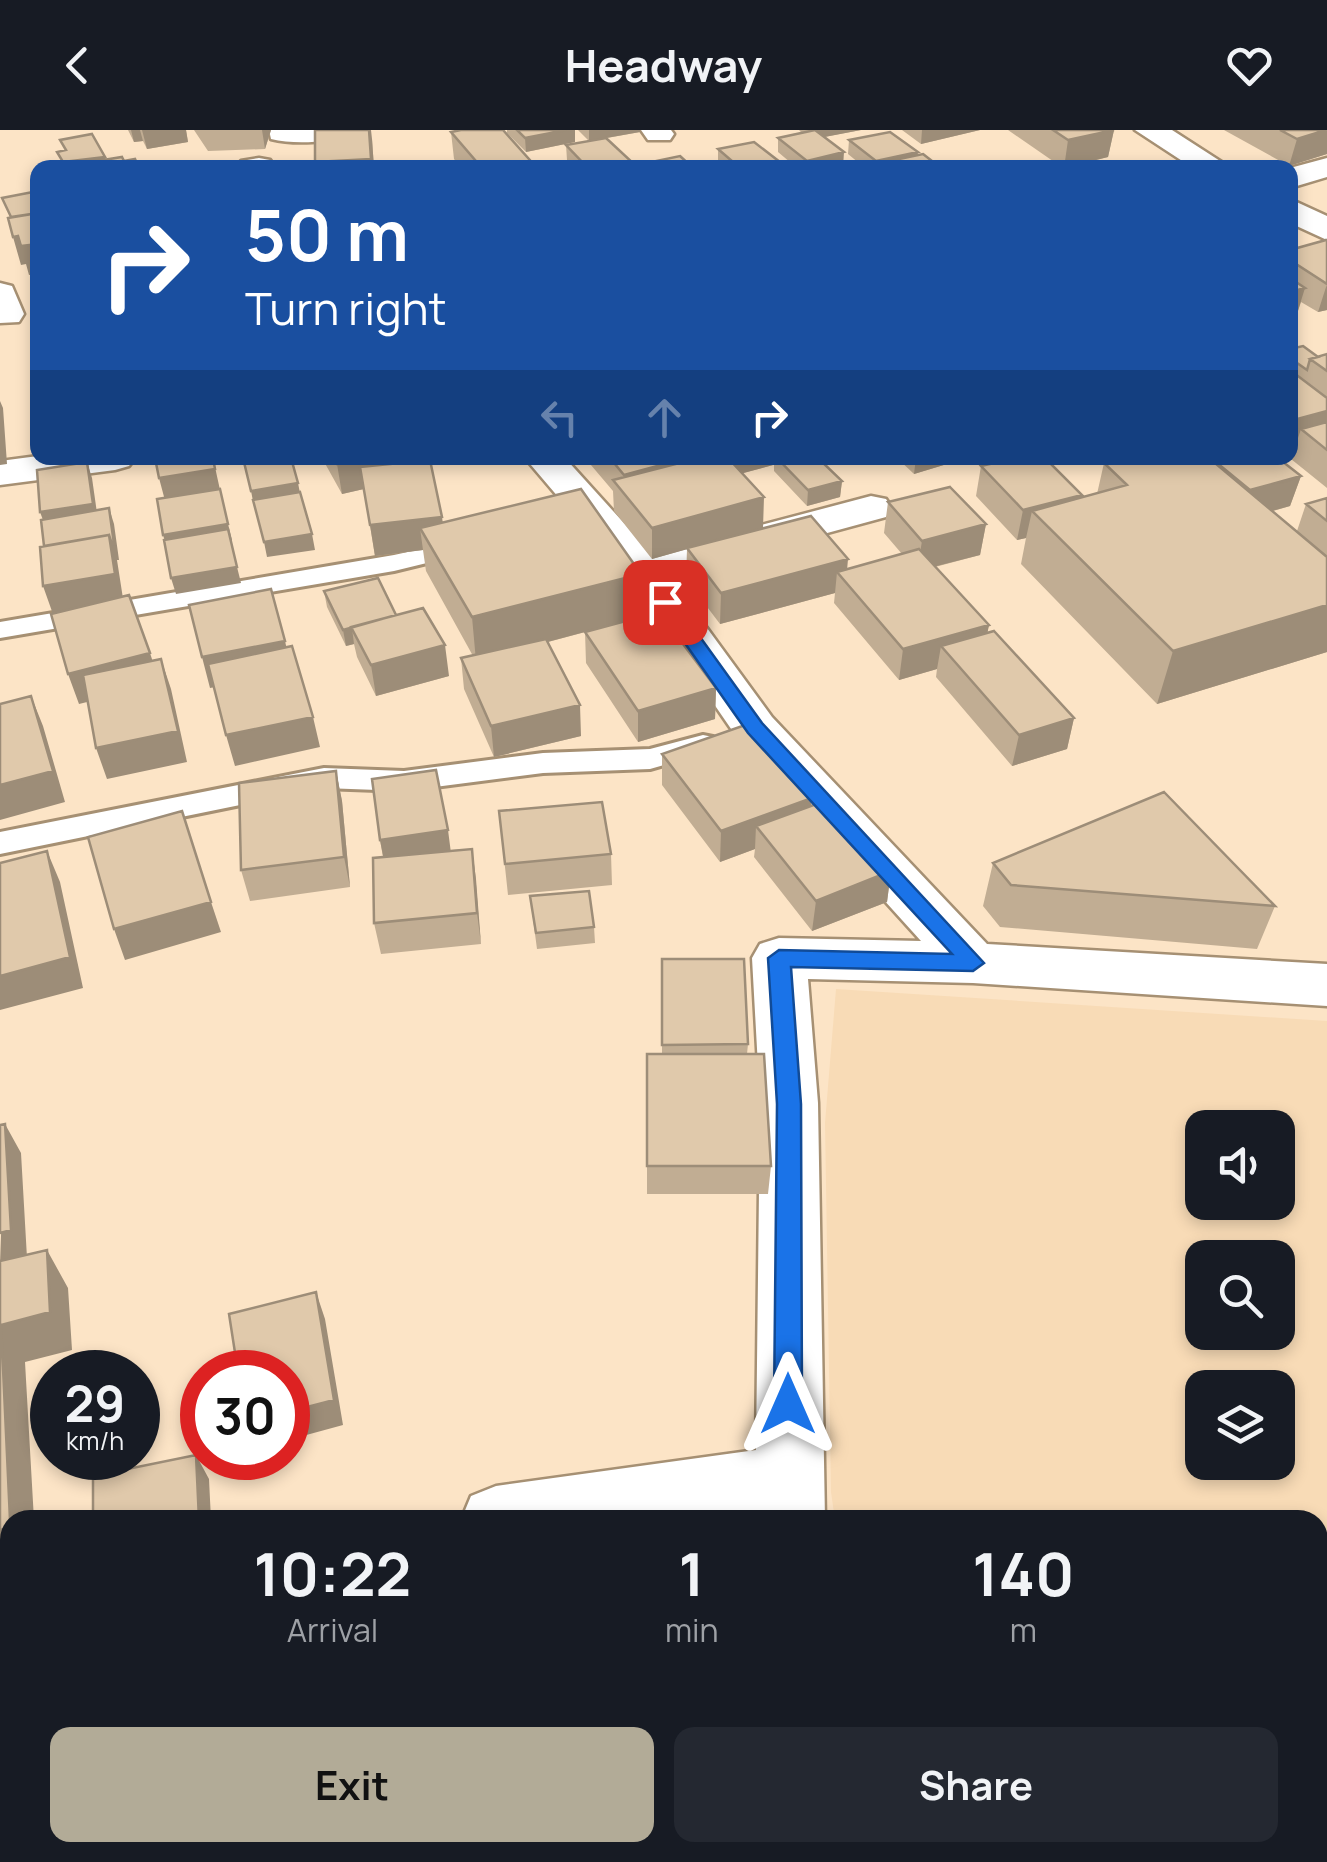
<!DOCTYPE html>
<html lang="en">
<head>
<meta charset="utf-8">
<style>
	body { margin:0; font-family:Manrope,sans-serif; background:#242831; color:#f1f3f6; height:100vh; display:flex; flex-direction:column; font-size:38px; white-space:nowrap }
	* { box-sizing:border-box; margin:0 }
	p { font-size:32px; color:#9ea1a6 }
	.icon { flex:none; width:55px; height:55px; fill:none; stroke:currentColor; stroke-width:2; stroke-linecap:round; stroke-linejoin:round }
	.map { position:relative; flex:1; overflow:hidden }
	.drawer { position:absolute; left:0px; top:1380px; width:1328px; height:352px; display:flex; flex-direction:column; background:#171b24; border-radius:30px 30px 0 0; box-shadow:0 5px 15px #0003 }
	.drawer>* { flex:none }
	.hud { position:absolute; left:30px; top:30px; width:1268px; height:305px; border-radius:20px; box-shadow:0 5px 15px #0003; background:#1a4fa0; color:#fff; overflow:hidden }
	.controls { position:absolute; left:1185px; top:980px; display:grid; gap:20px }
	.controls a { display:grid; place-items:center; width:110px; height:110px; border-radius:20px; background:#171b24; box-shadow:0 5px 15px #0003; font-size:50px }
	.speed { position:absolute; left:30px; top:1220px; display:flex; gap:20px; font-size:50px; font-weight:700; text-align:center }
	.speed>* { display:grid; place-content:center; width:130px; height:130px; border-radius:50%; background:#171b24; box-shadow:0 5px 15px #0003; line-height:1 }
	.speed small { font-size:25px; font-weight:400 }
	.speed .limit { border:15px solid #d22; background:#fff; color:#111 }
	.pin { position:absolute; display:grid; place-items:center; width:85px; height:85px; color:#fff; margin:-42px; border-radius:20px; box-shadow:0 5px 15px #0006 }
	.me { position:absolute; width:110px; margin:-55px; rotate:0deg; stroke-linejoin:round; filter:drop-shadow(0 0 8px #0008) }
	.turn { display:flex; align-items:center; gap:35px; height:210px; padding:0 50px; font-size:45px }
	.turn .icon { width:130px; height:130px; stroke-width:2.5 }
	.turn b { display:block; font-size:70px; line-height:85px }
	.lanes { display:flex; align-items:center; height:95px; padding:0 50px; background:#0003; justify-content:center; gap:50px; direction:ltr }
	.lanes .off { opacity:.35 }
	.eta { display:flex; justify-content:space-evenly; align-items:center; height:170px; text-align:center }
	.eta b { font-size:60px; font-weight:700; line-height:70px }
	.primary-button { display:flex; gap:20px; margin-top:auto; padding:20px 50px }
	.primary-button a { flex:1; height:115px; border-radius:20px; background:#b2ab97; color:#111; font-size:40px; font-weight:700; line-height:115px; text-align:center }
	.primary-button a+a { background:#242831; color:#f1f3f6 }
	header { display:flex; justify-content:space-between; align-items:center; height:130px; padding:0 50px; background:#171b24; font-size:45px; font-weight:700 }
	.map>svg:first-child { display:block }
	.built { fill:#f8dbb6; fill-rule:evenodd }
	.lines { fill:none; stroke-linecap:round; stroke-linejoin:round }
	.service-casing { stroke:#a69073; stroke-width:6 }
	.minor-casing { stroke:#a69073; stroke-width:5 }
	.tertiary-casing { stroke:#a69073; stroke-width:5 }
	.service { fill:#fff; fill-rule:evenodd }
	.minor { fill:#fff; fill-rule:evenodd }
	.tertiary { fill:#fff; fill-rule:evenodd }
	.wall { fill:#c1ad93 }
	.shaded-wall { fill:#9d8d78 }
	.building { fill:#e0c9ab; stroke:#9d8d78; stroke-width:2.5 }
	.route { fill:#1a73e8; stroke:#114b97; stroke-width:2.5 }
</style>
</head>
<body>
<header><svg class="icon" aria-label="back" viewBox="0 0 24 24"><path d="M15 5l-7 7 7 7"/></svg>Headway<svg class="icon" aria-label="heart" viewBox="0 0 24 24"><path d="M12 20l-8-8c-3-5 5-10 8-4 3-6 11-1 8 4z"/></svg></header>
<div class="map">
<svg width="1327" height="1732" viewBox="0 0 1327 1732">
	<rect width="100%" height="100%" fill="#fce4c6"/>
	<path class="built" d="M836 859 1327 891V1732H870V1722H1318V1390H835L831 1362 825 993ZM1202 998H1278V1072H1202ZM1202 1128H1278V1202H1202ZM1202 1258H1278V1332H1202Z"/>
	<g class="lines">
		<g class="service-casing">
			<path id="service" d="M467 409 476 411 479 416 476 421 394 441 0 508V492L394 425Z
				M703 605 713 607 717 614 713 621 650 639 543 643 404 661 324 658 0 724V702L324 638 404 641 543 623 650 619Z"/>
		</g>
		<g class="minor-casing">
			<path id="minor" d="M269 0H357L353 6C329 12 295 15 271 9Z
				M641 0H671L674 4 670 10H648Z
				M259 28 270 30 275 37 237 38 241 31Z
				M1327 28V47L1290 58V38Z
				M0 153 12 156 24 184 19 192 0 193Z
				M38 326V328H135L129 336 115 340 0 355V331Z
				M525 328H565L652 424 871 366 886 369 892 378 886 387 669 446 772 587 987 814 1327 834V876L973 853 808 849 818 973 825 1390H755V1387L732 1390H461L471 1366 496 1356 756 1320 760 973 752 828 760 814 779 808 921 811 738 609 628 449Z
				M10 1444V1516L0 1519V1447Z
				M762 1722H842V1732H762Z"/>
		</g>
		<g class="tertiary-casing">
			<path id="tertiary" d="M1135 0H1172L1231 38H1193Z
				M1290 69 1327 86V110L1290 93Z"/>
		</g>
		<use href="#service" class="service"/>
		<use href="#minor" class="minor"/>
		<use href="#tertiary" class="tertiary"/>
	</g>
	<path class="wall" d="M128 0H186L188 12 147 19 143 11 134 12Z
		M194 0H271L265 19 208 21Z
		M507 0H575V12L526 22 507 3Z
		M578 0H640V2L607 8 634 34V38H575L567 30 566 15 589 11Z
		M799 0H861L824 7 843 37 797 38 778 22V8L802 3Z
		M902 0H980L921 14Z
		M1008 0H1114L1108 27 1063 38Z
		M1224 0H1327V24L1289 36Z
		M451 2 537 38H461L454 29Z
		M372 9 374 38H316L315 32Z
		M849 10 917 25 941 38H865L848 24Z
		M718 19 785 36V38H722L718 34Z
		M1326 110 1327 180 1318 182 1301 172 1296 187 1290 189V120Z
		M1290 219 1318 227 1327 224V358L1291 329 1295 317 1290 319Z
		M322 328H400L401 333 443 392 641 444V487L716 558 715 589 638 612 586 533 585 502 630 490 548 512 581 606 494 627 464 559 461 528 473 526 426 441 423 420 375 426 364 359 342 364Z
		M585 328H689V330L699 328H773V335L743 343 763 398 723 409 847 439 902 424 884 403 888 372 986 394 980 425 935 437 989 495 987 503 1074 588 1067 619 1012 636 936 547 937 539 899 550 834 473 835 463 720 494 686 449 687 419 652 429 614 381 613 361Z
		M774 328H818L842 351 840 367 807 376 774 341Z
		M897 328H948L947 334 914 344Z
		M1104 333H1285L1301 346 1290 376 1273 381 1297 401 1306 374 1327 368V522L1157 574 1021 434 1026 408 1017 410 976 366 981 336 1082 368 1097 364Z
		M324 461 396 485 449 546 376 566 357 527 354 514 346 516 327 477Z
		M662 624 812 668 811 676 891 741 887 772 812 801 754 727 755 719 720 732 662 655Z
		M336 641 342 671 350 757 250 771 241 740Z
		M499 681 611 724 612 755 508 765Z
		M380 710 451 720 472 719 481 814 381 824 374 793 383 727Z
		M993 733 1275 776 1257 819 1000 797 983 776Z
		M530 766 594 797 595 813 537 819Z
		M662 829 748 914 747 924 771 1036 768 1064H647V924H662Z"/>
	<path class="shaded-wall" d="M131 0H140L143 11 134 12Z
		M142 0H186L188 12 147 19Z
		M262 0H271L265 19Z
		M369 0H371L372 9 374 38H372L371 29Z
		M566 0H575V12L526 22 525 8Z
		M589 0H640V2L589 11Z
		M810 0H861L809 10Z
		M922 0H980L921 14Z
		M1114 0 1108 27 1064 38 1068 10Z
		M1327 0V24L1289 36 1297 9Z
		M844 22 843 37 806 38 807 31Z
		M918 22 916 36 880 33 879 38H875L876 31Z
		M105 27 108 38H64L63 32Z
		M18 106 38 114V144L29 145 26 134 21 135 13 107Z
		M1327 154V180L1318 182Z
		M1305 158 1296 187 1290 189V162Z
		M0 271 3 278 7 334 0 335Z
		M1327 281V308L1301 299 1295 317 1290 319V291Z
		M213 328 222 369 167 378 159 348Z
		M365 328H400L403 350 342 364 337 334Z
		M689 328 688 357 625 365 624 345Z
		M726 328H773V335L725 348Z
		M916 328H948L947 334 914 344Z
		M1278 328H1287L1279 352 1301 346 1290 376 1240 390 1250 360Z
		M87 332 92 348 98 390 46 398 40 382Z
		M842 351 840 367 807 376 808 360Z
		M298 353 301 368 254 376 251 361Z
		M1082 365 1075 395 1032 381 1026 408 1017 410 1023 380Z
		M764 367 763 398 652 429V398Z
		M109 378 114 394 119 430H117L124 475 54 487 43 456Z
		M442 387 446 417 420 398 423 420 375 426 370 395Z
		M228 394 232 410 168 421 163 405Z
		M986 394 980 425 917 441 922 411Z
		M312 404 315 420 267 427 264 412Z
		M848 429 846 452 837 442 835 463 720 494 721 463Z
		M237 437 241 453 176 464 171 448Z
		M641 444V487L476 531 472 487Z
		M1327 475V522L1157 574 1173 521Z
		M989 495 983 525 941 516 937 539 899 550 903 519Z
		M352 498 354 514 346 516 343 500Z
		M285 511 292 542 210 558 202 527Z
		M445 515 449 546 376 566 371 535Z
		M150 523 160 554 79 574 68 544Z
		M161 529 171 559 187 632 107 649 96 618Z
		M716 558 715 589 638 612V581Z
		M31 566 43 596 65 672 0 690V655Z
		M580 575 581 606 494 627 491 596Z
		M313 587 320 617 235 636 226 605Z
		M1074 588 1067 619 1012 636 1019 605Z
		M336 641 342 671 350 757 344 727Z
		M812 668 809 699 756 696 755 719 720 732 721 701Z
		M448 700 452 731 386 741 380 710Z
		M472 719 476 749 481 814 477 783Z
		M47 721 60 752 83 858 0 880V846Z
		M891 741 887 772 812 801 816 771Z
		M211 772 221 802 125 830 114 799Z
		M5 994 21 1023 27 1128 0 1134Z
		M47 1120 68 1158 72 1220 25 1232 34 1390H10L1 1195Z
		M316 1162 325 1189 343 1295 288 1310V1282Z
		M196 1325 209 1349 211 1390H199Z
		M10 1398V1437L0 1440V1400Z
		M64 1722H82L83 1732H65Z
		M230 1722H242L243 1732H212Z"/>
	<path class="building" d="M315 0H369L371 29 315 32Z
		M461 0H503L537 38H482L451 2Z
		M517 0H566L525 8Z
		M815 0 844 22 807 31 778 8Z
		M1053 0H1114L1068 10Z
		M1280 0H1326L1297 9Z
		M890 2 918 22 876 31 849 10Z
		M92 4 105 27 63 32 57 22 66 20 60 10Z
		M606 8 634 34 617 38H588L566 15Z
		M754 12 785 36 740 38 718 19Z
		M923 24 941 38H885L880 33Z
		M680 26 693 38H646L642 34Z
		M122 27 124 31 135 29 139 38H74L73 35Z
		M38 61V83L11 87 2 68Z
		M38 83V114L21 116 18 106 13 107 8 88Z
		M1326 110 1327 111V154L1290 130V120Z
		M38 131V151H36L30 132Z
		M1290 148 1305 158 1290 162Z
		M1303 216 1318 227 1310 229 1307 240 1290 228V219Z
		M1327 224V241L1310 229Z
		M1290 240 1327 268V281L1290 291Z
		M1327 292V320L1301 299Z
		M155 328H213L215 339 159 348Z
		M243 328H291L298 353 251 361Z
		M333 328H365L337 334Z
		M610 328H687L624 345Z
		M699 328H728L764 367 652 398 613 350Z
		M777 328H818L842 351 808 360Z
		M1016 328H1045L1082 365 1023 380 981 336Z
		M1126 328H1209L1327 427V475L1173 521 1032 381 1127 355 1104 333Z
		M1211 328H1278L1301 346 1250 360Z
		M430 330 442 387 370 395 360 337Z
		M87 332 93 374 40 382 37 340Z
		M950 357 986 394 922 411 888 372Z
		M220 359 228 394 163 405 157 369Z
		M581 359 641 444 472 487 420 398Z
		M300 362 312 404 264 412 253 370Z
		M1327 368V391L1306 374Z
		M109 378 114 414H112L109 405 44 416 41 390Z
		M811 386 848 429 721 463 687 418Z
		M228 399 237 437 171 448 164 410Z
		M109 405 115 444 43 456 40 417Z
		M919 419 989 495 903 519 837 442Z
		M378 448 396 485 343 500 324 461Z
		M271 459 285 511 202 527 189 475Z
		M129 465 150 523 68 544 51 484Z
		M423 478 445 515 371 535 351 497Z
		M659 482 716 558 638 581 585 502Z
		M994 501 1074 588 1019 605 941 516Z
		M546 509 580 575 491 596 461 528Z
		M292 516 313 587 226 605 208 534Z
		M161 529 178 601 96 618 83 545Z
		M31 566 53 641 0 655V574Z
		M751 593 812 668 721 701 662 624Z
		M436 640 448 700 380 710 372 649Z
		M336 641 344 727 241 740 239 653Z
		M1164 662 1275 776 1011 755 993 733Z
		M830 669 891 741 816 771 756 696Z
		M602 672 611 724 505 734 499 681Z
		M182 681 211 772 114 799 88 707Z
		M472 719 477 783 374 793 373 728Z
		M47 721 70 827 0 846V733Z
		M589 761 594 797 536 803 530 766Z
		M662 829H744L748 914 662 915Z
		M647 924H764L771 1036H647Z
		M5 994 11 1100 0 1103V995Z
		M47 1120 50 1182 1 1195 10 1390V1398L0 1400V1131Z
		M316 1162 334 1270 288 1282V1242H238L229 1184Z
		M196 1325 199 1390H93V1346Z
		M10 1608V1722H64L65 1732H0V1611Z
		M124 1722H230V1727L212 1732H124Z
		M635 1722H667L669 1732H595Z"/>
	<path class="route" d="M665 466 672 468 762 593 984 833 973 841 791 837 801 974 802 1274 798 1283 788 1287 779 1283 774 1274 777 974 768 828 779 820 952 824 748 603 656 472Z"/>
</svg>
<div class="controls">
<a><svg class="icon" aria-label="sound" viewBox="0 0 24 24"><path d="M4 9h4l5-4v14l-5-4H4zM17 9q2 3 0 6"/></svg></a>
<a><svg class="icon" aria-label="search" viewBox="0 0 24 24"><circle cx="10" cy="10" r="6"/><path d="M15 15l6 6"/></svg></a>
<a><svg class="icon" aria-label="layers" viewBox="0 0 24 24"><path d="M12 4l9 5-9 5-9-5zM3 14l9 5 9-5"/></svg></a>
</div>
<div class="speed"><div>29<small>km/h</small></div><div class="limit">30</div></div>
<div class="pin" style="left:665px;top:472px;background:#d93025"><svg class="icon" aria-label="arrive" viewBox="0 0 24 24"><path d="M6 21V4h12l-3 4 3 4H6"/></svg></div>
<svg class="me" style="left:788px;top:1274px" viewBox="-20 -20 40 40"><path d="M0-17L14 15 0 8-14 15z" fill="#1a73e8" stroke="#fff" stroke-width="4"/></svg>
<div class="hud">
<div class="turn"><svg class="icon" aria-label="right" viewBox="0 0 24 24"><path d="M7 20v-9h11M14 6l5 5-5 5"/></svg><div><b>50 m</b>Turn right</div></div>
<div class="lanes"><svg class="icon off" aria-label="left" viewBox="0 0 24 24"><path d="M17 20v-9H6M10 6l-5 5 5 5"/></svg><svg class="icon off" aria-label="ahead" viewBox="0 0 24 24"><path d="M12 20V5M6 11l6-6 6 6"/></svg><svg class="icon" aria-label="right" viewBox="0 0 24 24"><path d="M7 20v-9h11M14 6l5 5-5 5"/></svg></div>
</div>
<section class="drawer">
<div class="eta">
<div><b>10:22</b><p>Arrival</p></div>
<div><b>1</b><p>min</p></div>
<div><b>140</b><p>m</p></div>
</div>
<div class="primary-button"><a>Exit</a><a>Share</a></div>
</section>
</div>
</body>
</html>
